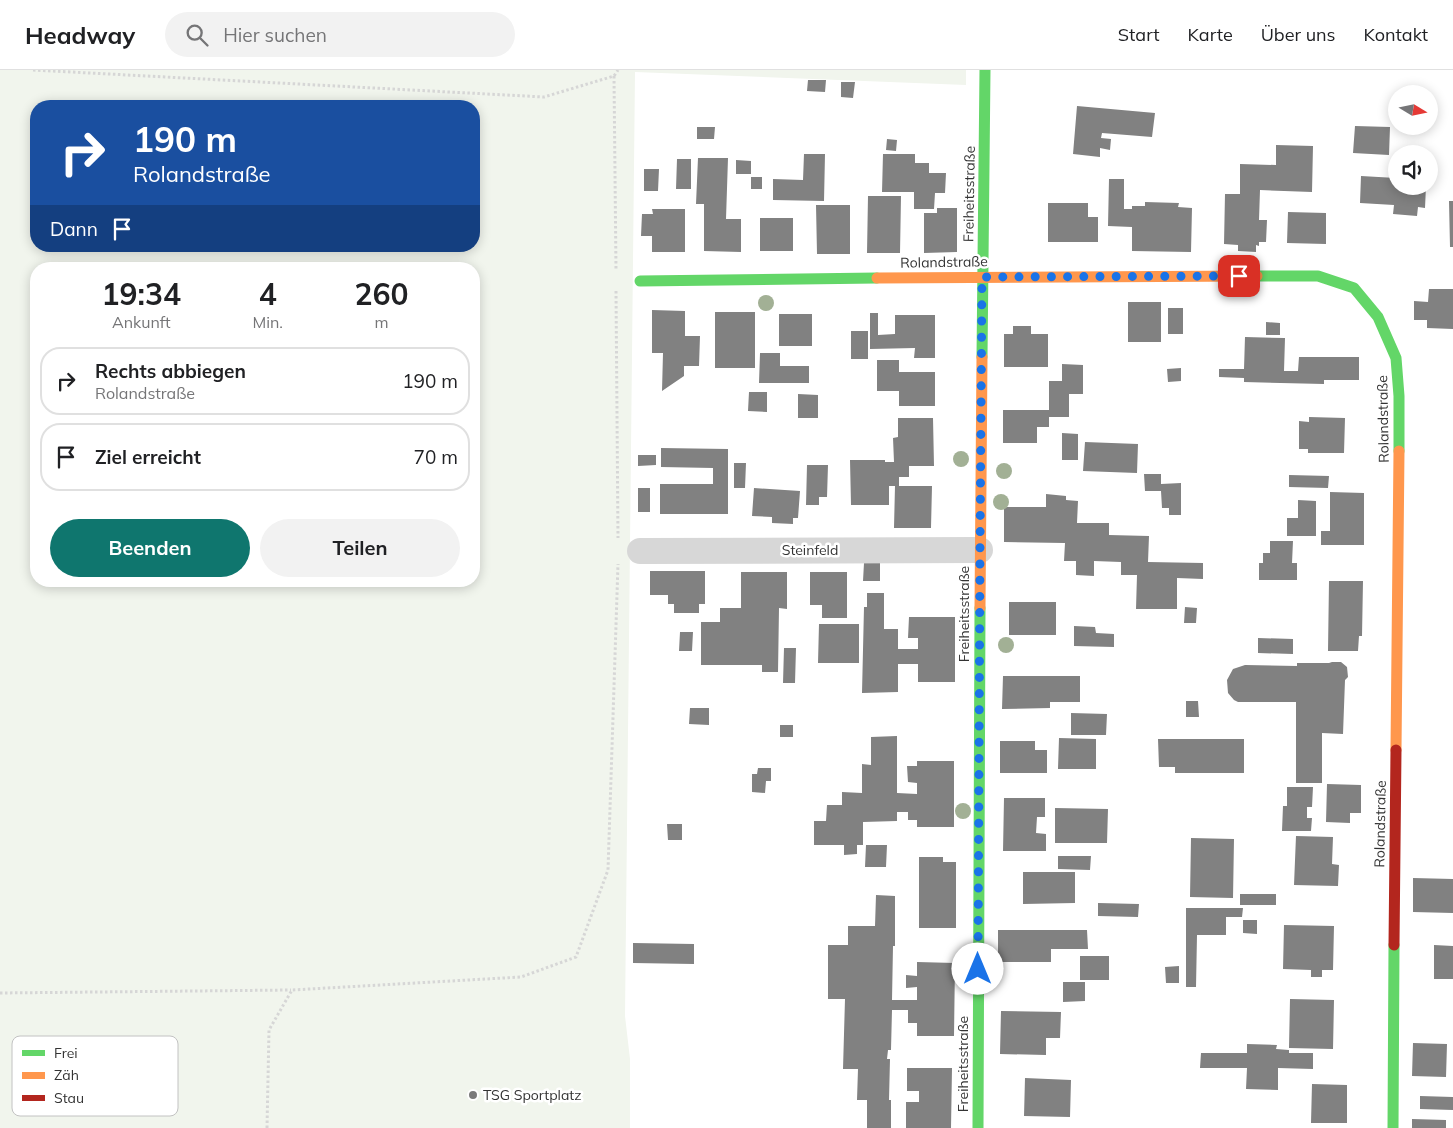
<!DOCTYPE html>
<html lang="de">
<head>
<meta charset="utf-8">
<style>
	body { margin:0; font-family:Mulish,sans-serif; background:#f2f2f2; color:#202124; height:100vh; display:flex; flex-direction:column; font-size:19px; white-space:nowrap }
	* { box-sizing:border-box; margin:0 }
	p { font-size:16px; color:#757577 }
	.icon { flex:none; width:28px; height:28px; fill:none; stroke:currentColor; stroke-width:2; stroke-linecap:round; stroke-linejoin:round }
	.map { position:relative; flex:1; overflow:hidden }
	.panel { position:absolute; left:30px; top:192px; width:450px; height:325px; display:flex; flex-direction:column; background:#fff; border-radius:20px; box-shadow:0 2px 12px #0003 }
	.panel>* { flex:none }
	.hud { position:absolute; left:30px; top:30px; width:450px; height:152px; border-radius:20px; box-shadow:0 2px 12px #0003; background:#1a4fa0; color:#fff; overflow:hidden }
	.needle { width:32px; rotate:100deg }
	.controls { position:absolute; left:1388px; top:15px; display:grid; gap:10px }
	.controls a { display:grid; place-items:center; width:50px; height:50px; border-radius:50%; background:#fff; box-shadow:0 2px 12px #0003; font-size:25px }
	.pin { position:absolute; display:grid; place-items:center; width:42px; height:42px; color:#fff; margin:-21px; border-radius:10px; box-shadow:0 2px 8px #0006 }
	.me { position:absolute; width:55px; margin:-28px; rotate:0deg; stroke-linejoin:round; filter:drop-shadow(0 0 4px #0008) }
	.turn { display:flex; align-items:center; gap:18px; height:105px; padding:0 20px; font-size:22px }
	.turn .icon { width:65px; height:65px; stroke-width:2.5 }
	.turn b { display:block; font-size:35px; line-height:42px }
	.then { display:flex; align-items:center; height:48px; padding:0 20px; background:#0003; gap:10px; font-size:19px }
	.eta { display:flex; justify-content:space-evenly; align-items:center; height:85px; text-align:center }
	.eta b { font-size:30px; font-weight:700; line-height:35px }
	.button { display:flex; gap:10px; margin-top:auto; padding:10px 20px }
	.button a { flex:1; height:58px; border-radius:30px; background:#0f766e; color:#fff; font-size:20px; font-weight:700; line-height:58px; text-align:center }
	.button a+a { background:#f2f2f2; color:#202124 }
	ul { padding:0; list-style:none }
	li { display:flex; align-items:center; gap:15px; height:68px; margin:0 10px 8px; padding:0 10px; border:2px solid #e0e0e0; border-radius:20px }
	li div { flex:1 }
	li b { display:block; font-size:19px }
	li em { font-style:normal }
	header { display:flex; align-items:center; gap:30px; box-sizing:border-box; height:70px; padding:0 25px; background:#fff; border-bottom:1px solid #e0e0e0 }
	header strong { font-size:24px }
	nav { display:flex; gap:28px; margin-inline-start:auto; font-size:18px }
	.search { width:350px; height:45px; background:#f2f2f2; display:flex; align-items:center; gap:12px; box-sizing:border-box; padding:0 18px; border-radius:28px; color:#757577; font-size:19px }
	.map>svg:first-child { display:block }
	.green { fill:#f1f5ed; fill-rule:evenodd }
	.building { fill:#818181 }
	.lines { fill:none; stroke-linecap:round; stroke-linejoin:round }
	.path { stroke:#d6d6d6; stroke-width:3; stroke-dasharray:2.5 2.5; stroke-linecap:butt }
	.street { stroke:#d7d7d7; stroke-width:26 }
	.fast { stroke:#63d668; stroke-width:11 }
	.slow { stroke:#ff974d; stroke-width:11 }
	.jam { stroke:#b3261e; stroke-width:11 }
	.tree { fill:#a2b095 }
	.route { stroke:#1a73e8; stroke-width:9; stroke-dasharray:0 16.2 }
	.poi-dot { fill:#7a7a7a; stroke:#fff; stroke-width:2 }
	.labels { text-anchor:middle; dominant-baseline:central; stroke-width:5; stroke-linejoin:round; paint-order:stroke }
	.street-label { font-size:14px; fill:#333; stroke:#fff }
	.poi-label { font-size:14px; fill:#333; stroke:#fff; text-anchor:start }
	.key { fill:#fff; stroke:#c2c2c2; stroke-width:1 }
	.key-label { font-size:14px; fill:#333 }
</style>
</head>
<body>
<header>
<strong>Headway</strong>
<div class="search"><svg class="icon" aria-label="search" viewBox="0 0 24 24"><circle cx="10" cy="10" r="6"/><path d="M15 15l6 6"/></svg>Hier suchen</div>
<nav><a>Start</a><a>Karte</a><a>Über uns</a><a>Kontakt</a></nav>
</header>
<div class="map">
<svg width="1453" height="1058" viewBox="0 0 1453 1058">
	<rect width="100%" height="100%" fill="#fff"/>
	<path class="green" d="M0 0H966V15L635 2 625 946 630 989V1058H0ZM36 36H474V176H36ZM36 199H474V511H36Z"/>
	<path class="building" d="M808 10H826L825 22 807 21Z
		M841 12H855L853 28 841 27Z
		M1077 36 1155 43 1152 67 1102 63 1101 68 1111 69 1110 80 1100 78V87L1073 84Z
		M1355 56 1390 57 1389 85 1353 83Z
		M697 57H715L714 69H697Z
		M887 69 897 70 896 81 886 80Z
		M1276 75 1313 76 1312 122 1260 120 1259 150H1267L1266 172H1259V176L1256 175V182L1238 181V175L1224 174 1225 124H1240V94L1276 95Z
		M804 84H825L824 131 773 130V109L803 110Z
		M883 84H915V93H929V103H946L945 123H935L934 139H914V122H882Z
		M698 88H728L726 149H741V182L704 181V134H696Z
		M677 89H691V119H676Z
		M736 90 751 91V104H736Z
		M644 99H659L658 121H644Z
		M1361 106 1396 108V116H1426L1425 138 1418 137 1417 146 1393 144 1394 135 1360 133Z
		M751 107H762V119H751Z
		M1109 109H1124V139H1132V136H1145V132L1179 133 1178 137 1192 138 1191 182 1132 181V157L1108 156Z
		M868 126H901L900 183H867Z
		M1449 131H1453V177H1450Z
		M1048 133H1088V147H1098V172H1048Z
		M816 135H850V184H817Z
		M937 138H957V182L924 183V143H937Z
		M652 139H685V182H652V166H641L642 144H653Z
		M1288 142 1326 143V174L1287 173Z
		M760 148H793V181H760Z
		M1429 219H1453V259L1427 258V250H1414V231L1428 232Z
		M1128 232H1161V272H1128Z
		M1168 238H1183V264H1168Z
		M652 240 685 241V266H700L699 296H684V306L662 321 663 283H652Z
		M715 242H755V298H715Z
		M870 243H878V265L895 264V245H935V288H914L915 278 870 279Z
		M779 244H812V276H779Z
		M1266 252 1280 253V265H1266Z
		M1013 256H1031V264H1048V297H1004V264H1013Z
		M851 261H868V289H851Z
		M1245 267 1285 268 1284 301H1298L1299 287H1359V310H1324V314L1244 312V308L1219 307V299H1244Z
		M760 283H780V296H809V313H759Z
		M877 290H899V302H935V336H899V321H877Z
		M1062 294 1083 295V324H1069V347H1049V357H1037V373H1003V340H1049V311H1062Z
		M1181 298V311L1168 312 1167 299Z
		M749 322H767V342L748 341Z
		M798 324 818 325V348H798Z
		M1309 347 1345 348 1344 383H1308V379H1299V351L1309 352Z
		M898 348H933L934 396H909V407H899V416H932L931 458H894L895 416H889V435H851L850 390H885V392H894L893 368 898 367Z
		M1062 363 1078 364V390H1062Z
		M1085 372 1138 374 1137 403 1083 401Z
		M661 378 728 379V444H660V414H713V398L661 397Z
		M638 385H656V395L638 396Z
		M734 393H746L745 418H734Z
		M807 395H828L827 427H819V435H806Z
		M1144 404H1161V414L1181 413V445H1169V438H1162L1161 421H1145Z
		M1289 405 1329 406 1328 418 1289 417Z
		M638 418H650V442H638Z
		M754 418 800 421 798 448H793V454L772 453V447L752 446Z
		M1330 422 1364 423V475H1321V461H1330Z
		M1046 424 1066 426V430L1078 431 1077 453H1109V465L1149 466 1148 492 1203 493V509L1177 508V539H1136L1137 505H1121V492L1094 491V506L1076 505V491H1064L1065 473 1004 472V437H1046Z
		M1298 430 1316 431V466H1287V448H1298Z
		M1270 471H1293L1292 493H1297V510H1259V493H1263V483H1270Z
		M864 493H880V511H863Z
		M650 501H705V534H699V543H674V534H668V525H650Z
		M741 502H787V539L779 538 778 602H762V595H701V552H720V538H741Z
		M810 502H847V548H822V535H810Z
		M1329 511H1363L1362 566H1359L1358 581H1328Z
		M867 523H884V559H898V579H918V568H908L909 547H955V612H918V594H898V622L862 623 864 537H867Z
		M1009 532H1056V565H1009Z
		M1185 537 1197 538 1196 553H1184Z
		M819 554H859V593H818Z
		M1074 556 1095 557 1096 563 1114 564V577L1074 576Z
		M680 562H693L692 581H679Z
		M1258 568 1293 569V584L1258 583Z
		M784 578H796L795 613H783Z
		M1332 592H1341L1347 597 1348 607 1345 610 1343 664 1322 663V713H1296V632H1238L1234 630 1228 623 1227 610 1233 599 1245 595 1297 596V593H1329Z
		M1003 606H1080V632H1050V638L1002 639Z
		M1186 631H1198L1199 647H1186Z
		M690 638H709V655L689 654Z
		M1071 643 1107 644 1106 665H1071Z
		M780 655H793V667H780Z
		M897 666V723L917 724V713L908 712 907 696H917V691H954V757H917V750H908V742H897V751L863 752V775H857V784L844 785V775H814V751H826L827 735H842V722L862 723V694L871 695V667Z
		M1059 668 1096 669V699H1058Z
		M1158 669H1244V703H1175V697H1159Z
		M1000 671H1035V680H1047V703H1000Z
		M758 698H771V711H766L765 723 752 722V704H757Z
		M1327 714 1361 715V743H1350V753L1326 752Z
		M1287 717H1313L1312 737H1307V748H1312L1311 761H1282L1283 736H1287Z
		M1004 728H1045V747H1037L1036 763 1046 764V781H1003Z
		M1055 738 1108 739 1107 773H1055Z
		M667 754H682V770H668Z
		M1296 766 1333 767 1332 794 1339 795 1338 816 1294 815Z
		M1191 768 1234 769 1233 828 1190 827Z
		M866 775H887L886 797H865Z
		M1058 786H1091L1090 800 1058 799Z
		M919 787H943V792H956V858H919Z
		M1023 802H1075V833L1023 834Z
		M1413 808 1453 809V843L1413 842Z
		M1240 824H1276V835H1240Z
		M876 825 895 826V876H893L892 930H917V917L906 918V905L917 906V892L955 893 954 966H917V953H908V940H892L891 980H888L887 989H890L889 1030H891V1058H867V1030H857L858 999H843L845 929H828V875H848V856H875Z
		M1098 833 1139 834 1138 847 1098 846Z
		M1186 838H1243L1242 847H1226V865H1197L1196 917H1186Z
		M1243 850H1257V864L1243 863Z
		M1284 855 1334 856 1333 900H1322V907H1311V900L1283 899Z
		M998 860H1087L1088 879H1051V892H998Z
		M633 873 694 874V894L633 893Z
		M1434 875 1453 876V909H1434Z
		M1080 886H1109V910H1080Z
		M1179 896V913H1166L1165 897Z
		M1063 912H1085V931L1063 932Z
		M1290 929 1334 930 1333 979 1289 978Z
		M1001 941 1061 942 1060 968H1046V985L1000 984Z
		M1413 973 1447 974 1446 1007 1412 1006Z
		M1247 974 1277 975 1276 979 1289 980V983H1313V999L1278 998V1020L1246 1019 1247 998H1200L1201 983H1247Z
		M907 998H952L951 1058H906V1032H919V1021H907Z
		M1025 1008 1071 1010 1070 1047 1024 1046Z
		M1312 1014 1347 1015V1053H1311Z
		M1420 1026 1453 1027V1040L1420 1039Z
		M1412 1049 1446 1050V1058H1412Z"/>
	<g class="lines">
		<path class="path" d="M33 0 544 27 614 6 618 0
			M614 6 616 200
			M616 221 618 468
			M0 923 291 920
			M267 1058 269 960 292 920 521 907 576 887 608 800 618 494"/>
		<path class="street" d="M640 481 980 480"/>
		<path class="fast" d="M1257 206H1318L1354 218 1378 247 1396 288 1399 326V381
			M640 211 877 208
			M982 287 985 0
			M978 1058 980 538
			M1393 1058 1394 875"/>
		<path class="slow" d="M877 208 1257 206
			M980 538 982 287
			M1396 680 1399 381"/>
		<path class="jam" d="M1394 875 1396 680"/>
	</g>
	<g class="tree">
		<circle cx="766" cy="233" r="8"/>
		<circle cx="961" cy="389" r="8"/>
		<circle cx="1004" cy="401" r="8"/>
		<circle cx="1001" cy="432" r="8"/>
		<circle cx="1006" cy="575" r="8"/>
		<circle cx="963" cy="741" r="8"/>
	</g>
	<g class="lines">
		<path class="route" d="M978 899 980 480 982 207 1239 206"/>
	</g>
	<circle class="poi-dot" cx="473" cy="1025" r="5"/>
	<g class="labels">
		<g class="street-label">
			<text transform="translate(969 124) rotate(-89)">Freiheitsstraße</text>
			<text transform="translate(944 192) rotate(-1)">Rolandstraße</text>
			<text transform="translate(1383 349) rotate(-91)">Rolandstraße</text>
			<text x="810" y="480">Steinfeld</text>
			<text transform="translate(964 544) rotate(-90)">Freiheitsstraße</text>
			<text transform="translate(1380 754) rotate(-89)">Rolandstraße</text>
			<text transform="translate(963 994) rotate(-90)">Freiheitsstraße</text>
		</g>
		<g class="poi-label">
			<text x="483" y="1025">TSG Sportplatz</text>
		</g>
	</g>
	<rect x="12" y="966" width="166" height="80" rx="8" class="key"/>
	<rect x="22" y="980" width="23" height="6" fill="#63d668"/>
	<rect x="22" y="1002" width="23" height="7" fill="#ff974d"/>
	<rect x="22" y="1025" width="23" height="6" fill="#b3261e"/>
	<g class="key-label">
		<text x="54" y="988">Frei</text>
		<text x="54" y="1010">Zäh</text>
		<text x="54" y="1033">Stau</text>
	</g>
</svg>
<div class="controls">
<a><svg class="needle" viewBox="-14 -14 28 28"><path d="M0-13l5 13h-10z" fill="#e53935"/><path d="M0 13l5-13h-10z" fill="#757577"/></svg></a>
<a><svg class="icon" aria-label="sound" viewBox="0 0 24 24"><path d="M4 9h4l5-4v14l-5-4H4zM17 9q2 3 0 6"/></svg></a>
</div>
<div class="pin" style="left:1239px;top:206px;background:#d93025"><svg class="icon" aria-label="arrive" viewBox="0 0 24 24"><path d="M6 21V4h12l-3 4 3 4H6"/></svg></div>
<svg class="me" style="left:978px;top:899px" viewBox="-20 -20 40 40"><circle r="19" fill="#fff"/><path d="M0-13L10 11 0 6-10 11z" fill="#1a73e8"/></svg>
<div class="hud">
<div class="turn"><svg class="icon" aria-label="right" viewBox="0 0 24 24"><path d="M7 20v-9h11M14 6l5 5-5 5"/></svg><div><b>190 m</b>Rolandstraße</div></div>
<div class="then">Dann<svg class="icon" aria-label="arrive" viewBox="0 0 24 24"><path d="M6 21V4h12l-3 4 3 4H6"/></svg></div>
</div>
<section class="panel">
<div class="eta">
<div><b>19:34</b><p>Ankunft</p></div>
<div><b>4</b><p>Min.</p></div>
<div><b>260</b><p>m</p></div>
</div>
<ul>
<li><svg class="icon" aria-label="right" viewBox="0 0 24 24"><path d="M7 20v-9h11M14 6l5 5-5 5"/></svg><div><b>Rechts abbiegen</b><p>Rolandstraße</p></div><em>190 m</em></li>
<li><svg class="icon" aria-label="arrive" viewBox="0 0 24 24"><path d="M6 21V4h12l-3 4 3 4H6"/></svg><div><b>Ziel erreicht</b></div><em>70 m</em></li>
</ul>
<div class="button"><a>Beenden</a><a>Teilen</a></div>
</section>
</div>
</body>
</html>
